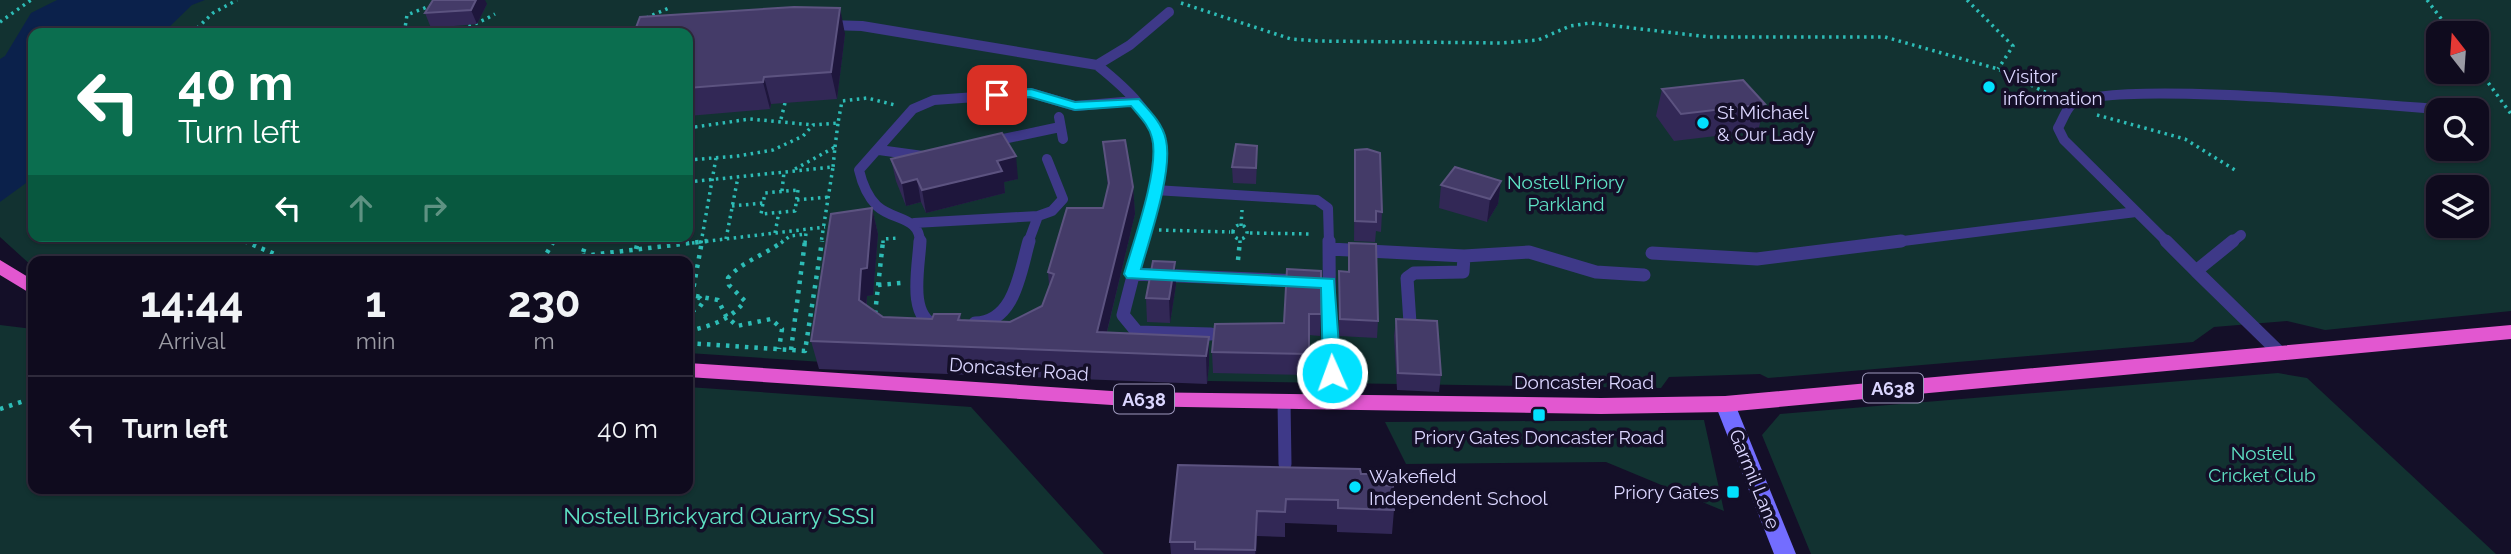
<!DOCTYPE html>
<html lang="en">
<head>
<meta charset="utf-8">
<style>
	body { margin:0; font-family:Raleway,sans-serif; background:#1d192b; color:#f1f3f6; height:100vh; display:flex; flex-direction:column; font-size:26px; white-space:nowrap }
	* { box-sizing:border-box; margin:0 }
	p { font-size:23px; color:#9b9ba4 }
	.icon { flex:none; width:38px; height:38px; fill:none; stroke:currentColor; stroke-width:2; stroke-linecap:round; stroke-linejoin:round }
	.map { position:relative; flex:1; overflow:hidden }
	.panel { position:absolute; left:28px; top:256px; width:665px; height:238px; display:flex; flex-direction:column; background:#0f0b1e; border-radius:14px; box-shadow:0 2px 5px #0004,0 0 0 2px #2f2b3c }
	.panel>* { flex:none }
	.hud { position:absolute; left:28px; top:28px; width:665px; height:214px; border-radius:14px; box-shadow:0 2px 5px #0004,0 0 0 2px #2f2b3c; background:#0b6e4f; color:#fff; overflow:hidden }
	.needle { width:46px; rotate:343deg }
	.tools { position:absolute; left:2426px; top:21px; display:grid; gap:14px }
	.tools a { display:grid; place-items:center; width:63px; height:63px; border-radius:14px; background:#0f0b1e; box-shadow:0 2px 5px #0004,0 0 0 2px #2f2b3c; font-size:35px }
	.pin { position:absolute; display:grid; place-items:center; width:60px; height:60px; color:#fff; margin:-30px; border-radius:14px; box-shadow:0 4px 10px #0006 }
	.me { position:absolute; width:77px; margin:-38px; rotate:358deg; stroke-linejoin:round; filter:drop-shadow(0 0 5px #0008) }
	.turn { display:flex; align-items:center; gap:24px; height:147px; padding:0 35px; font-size:32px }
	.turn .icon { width:91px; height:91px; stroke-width:2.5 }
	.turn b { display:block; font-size:49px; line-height:60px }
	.lanes { display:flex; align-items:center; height:66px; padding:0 35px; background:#0003; justify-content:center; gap:35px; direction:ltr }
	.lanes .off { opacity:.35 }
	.eta { display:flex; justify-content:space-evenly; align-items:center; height:119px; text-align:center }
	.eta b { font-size:42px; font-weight:700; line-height:49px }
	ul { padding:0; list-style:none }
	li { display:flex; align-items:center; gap:21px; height:105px; padding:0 35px; border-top:2px solid #2f2b3c }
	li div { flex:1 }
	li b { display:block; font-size:26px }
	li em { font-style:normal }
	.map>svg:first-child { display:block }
	.green { fill:#123231; fill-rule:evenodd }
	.water { fill:#0b214b }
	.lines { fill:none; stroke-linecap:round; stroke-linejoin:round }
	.path-far1 { stroke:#2dbcb6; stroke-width:3.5; stroke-dasharray:2.5 4.5; stroke-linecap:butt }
	.path { stroke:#2dbcb6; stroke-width:4.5; stroke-dasharray:3.5 6; stroke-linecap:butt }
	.service-far1 { stroke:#3e3988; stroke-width:10 }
	.service { stroke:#3e3988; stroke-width:13 }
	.secondary { fill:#736dff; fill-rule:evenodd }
	.trunk { fill:#e257d0; fill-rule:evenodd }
	.wall { fill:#322856 }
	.shaded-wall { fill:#1e163c }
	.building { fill:#443b68; stroke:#5c5380; stroke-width:2 }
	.route { fill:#02e1ff; stroke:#0192a6; stroke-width:2 }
	.poi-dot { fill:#02e1ff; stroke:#140f28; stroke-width:2.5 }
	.labels { text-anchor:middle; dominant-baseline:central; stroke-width:7; stroke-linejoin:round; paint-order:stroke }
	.shield { fill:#140f28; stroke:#9f9abe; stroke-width:2 }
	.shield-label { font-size:18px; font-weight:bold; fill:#dbd6ff }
	.poi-label { font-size:19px; fill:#dbd6ff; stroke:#140f28; text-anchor:start }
	.park-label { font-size:19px; fill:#5fe2c4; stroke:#140f28 }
	.street-label { font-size:19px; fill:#dbd6ff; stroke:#140f28 }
	.near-park-label { font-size:23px; fill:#5fe2c4; stroke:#140f28 }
</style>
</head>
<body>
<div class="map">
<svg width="2511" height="554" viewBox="0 0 2511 554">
	<rect width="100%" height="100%" fill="#140f28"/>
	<path class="green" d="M0 0H2511V311L2325 330 2287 321 2214 327 2193 342 1768 378 1760 374 1669 377 1661 388 1080 379 688 353V261H33V267L0 237ZM33 33H688V236H33ZM2438 33H2476V72H2438ZM2438 110H2476V149H2438ZM2438 187H2476V226H2438Z
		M0 325 33 329V488H688V387L971 407 1104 554H0Z
		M2278 373 2307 378 2496 554H1811L1762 435 1780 414Z
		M1704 420 1724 511 1606 462 1406 464 1385 422Z"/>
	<path class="water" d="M57 0H205L192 5 163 33H33V178L0 202V59L5 56 31 13Z"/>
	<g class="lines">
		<path class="path-far1" d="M1967 0 2013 46 1998 69
			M2427 0 2452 33
			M1181 3 1291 39 1317 41 1501 43 1538 40 1570 26 1590 23 1709 37H1885L1998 69 2057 98
			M432 5 407 15 405 28C438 39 466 30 495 14
			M646 18 671 7
			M0 22 31 0
			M192 33 213 13 237 0
			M2476 66 2511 114
			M2097 115 2185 139 2235 170
			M781 119 785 103
			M688 128 750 119 813 125
			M835 147 838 123
			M688 160 738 156 773 150 803 136 813 125 838 123 842 101 867 98 895 105
			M795 169 835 147 833 167
			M688 182 833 167 821 243
			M798 190 795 211 761 214 765 193Z
			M782 191 784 172
			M797 200 829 197
			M732 206 763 203
			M1233 232a7 7 0 1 1 14 0a7 7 0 1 1-14 0Z
			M1241 226 1242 210
			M1159 230 1230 232
			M775 233 779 212
			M1250 233 1312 234
			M232 236 248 243
			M726 239 738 177
			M553 243 556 236
			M587 243 589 236
			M638 243 640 236
			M692 243 825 227
			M701 243 716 158
			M781 243 790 236 806 234
			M805 243 806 233
			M883 243V239L899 238
			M1240 243V238"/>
		<path class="path" d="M244 241 291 261
			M636 249 638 241
			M582 256 707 241
			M1238 260 1240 241
			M542 261 554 241
			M580 261 587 241
			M878 285 901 283
			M692 296 702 241
			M696 296 718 300 726 316 737 326 771 319 782 329 779 349
			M688 297 700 298 703 302 699 308 688 313
			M875 314 883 241
			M688 331C711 326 730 320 745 301L729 285 728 278C741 262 765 255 783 241
			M688 343 805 351 822 241
			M791 350 805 241
			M0 409 33 398"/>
		<path class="service-far1" d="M829 25 862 26 1097 65C1122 85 1159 116 1160 152 1160 164 1157 178 1155 190
			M1097 65 1130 45 1169 12
			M1059 117 1063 139
			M2476 118 2479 119
			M989 142 1060 127
			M879 150 923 156
			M914 223 1038 216
			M920 243C920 216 893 221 877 206 867 196 862 183 859 170L913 109 934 100 1031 93 1075 106 1135 101
			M1028 243 1038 216 1052 211 1063 199 1047 159
			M1141 243 1155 190 1317 200 1328 208 1329 243
			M1887 243 2136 212
			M2168 243 2064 140 2058 128C2062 121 2066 110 2071 105 2101 78 2394 106 2448 110
			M2231 243 2241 235"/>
		<path class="service" d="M920 241C919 266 907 317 936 326
			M1142 241 1123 315 1137 332 1211 334
			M1329 241 1330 401
			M2166 241 2196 271
			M2233 241 2196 271 2280 353
			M1330 249 1464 256 1529 252 1596 272 1644 275
			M1652 253 1757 259 1901 241
			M1132 274 1300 281
			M975 323C1015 322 1020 272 1029 241
			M1410 323 1407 278 1414 273 1463 272 1464 256
			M1284 401 1285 464"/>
		<path class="secondary" d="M1725 397 1732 399 1735 404 1796 554H1774L1715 404 1718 399Z"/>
		<path class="trunk" d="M0 260 33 280V295L0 275Z
			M2511 325V339L1725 412 1601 414 1127 406 688 377V363L1127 392 1601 398 1725 396Z"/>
	</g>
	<path class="wall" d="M487 4 477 24 431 28 425 13Z
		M688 33 845 34 837 99 771 104 770 109 688 116Z
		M1662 89 1765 104 1758 131 1674 141 1656 116Z
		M1103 142 1133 187 1135 214 1107 332 1209 337V365L1207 384 819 369 811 341 872 208 878 234 873 295 867 296V306L883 317 932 319 960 314 961 320 1010 322 1042 306 1049 285 1048 272 1103 208 1108 188Z
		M1355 150 1382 212 1381 232 1376 231 1375 242 1354 241Z
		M891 159 1018 179 1004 182 1005 193 926 213 921 202 906 206 896 181Z
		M1257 162 1256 184 1233 183 1232 167Z
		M1501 181 1498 204 1487 222 1439 208 1441 185Z
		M1349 243 1378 321 1377 338 1339 336V271H1348Z
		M1287 269 1321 314 1320 336 1309 335V375L1213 373 1212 352 1284 323Z
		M1176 285 1170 323 1147 322 1146 298Z
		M1396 319 1441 375 1439 392 1397 390 1394 336Z
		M1178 465 1379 485 1394 510 1392 534 1337 532V525L1285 523V537L1257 536 1256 554H1171L1170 542Z"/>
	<path class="shaded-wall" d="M476 0H485L487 4 477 24 471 10Z
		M840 8 845 34 837 99 831 72Z
		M764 77 771 104 770 109 763 82Z
		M1016 156 1018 179 1004 182 1005 193 926 213 922 190 997 161Z
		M917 179 921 202 906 206 902 183Z
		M1501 181 1498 204 1487 222 1490 199Z
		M1133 187 1135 214 1102 352 1097 332Z
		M872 208 878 234 873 295 867 296 865 328 859 300 861 269Z
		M1175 262 1176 285 1170 323 1169 299Z
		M1209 337V365L1207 384 1206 356Z
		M1257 511V536L1256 554H1255Z"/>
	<path class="building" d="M433 0H476L471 10 425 13Z
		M794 7 840 8 831 72 764 77 763 82 688 88V33H634L640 17Z
		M1743 80 1765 104 1681 114 1662 89Z
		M1002 133 1016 156 997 161 1002 171 922 190 917 179 902 183 891 159Z
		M1125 140 1133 187 1097 332 1209 337 1206 356 811 341 831 214 872 208 867 268 861 269 859 300 883 317 932 319 934 314H960L958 320 1010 322 1042 306 1054 274 1048 272 1067 208H1103L1109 183 1103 142Z
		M1236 144 1257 146 1256 168 1232 167Z
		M1367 149 1380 153 1382 212 1376 211V222L1355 221V150Z
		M1455 167 1501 181 1490 199 1441 185Z
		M1349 243 1376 244 1378 321 1340 319 1339 271 1349 272Z
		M1153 261 1175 262 1169 299 1146 298Z
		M1287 269 1321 271V314H1309V354L1212 352 1215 324 1284 323Z
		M1396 319 1437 321 1441 375 1398 373Z
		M1178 465 1360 469 1361 474H1378L1379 485 1393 486 1394 510 1338 508V500L1286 499 1285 512 1257 511 1255 550 1195 549V542H1170Z"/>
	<path class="route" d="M1031 89 1075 102 1139 99C1150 111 1163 124 1166 140 1173 171 1150 237 1141 269L1334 279 1341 373 1338 377H1326L1323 373 1321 288 1127 278 1124 274C1133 243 1160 168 1152 138 1149 125 1139 116 1131 106L1075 110 1030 97 997 99 990 95 997 91Z"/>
	<g class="poi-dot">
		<circle cx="1989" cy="87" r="7"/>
		<circle cx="1703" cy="123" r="7"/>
		<rect x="1532" y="408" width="14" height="14" rx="3.5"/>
		<circle cx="1355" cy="487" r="7"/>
		<rect x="1726" y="485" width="14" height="14" rx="3.5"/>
	</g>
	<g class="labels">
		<g class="shield">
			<rect x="1863" y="373.5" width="60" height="29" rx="5"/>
			<rect x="1114" y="384.5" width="60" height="29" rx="5"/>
		</g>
		<g class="shield-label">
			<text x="1893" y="388">A638</text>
			<text x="1144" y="399">A638</text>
		</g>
		<g class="poi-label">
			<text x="2003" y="76">Visitor<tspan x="2003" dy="22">information</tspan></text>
			<text x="1717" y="112">St Michael<tspan x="1717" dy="22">&amp; Our Lady</tspan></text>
			<text x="1539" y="437" text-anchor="middle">Priory Gates Doncaster Road</text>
			<text x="1369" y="476">Wakefield<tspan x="1369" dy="22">Independent School</tspan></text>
			<text x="1719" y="492" text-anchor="end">Priory Gates</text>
		</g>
		<g class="park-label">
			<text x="1566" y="182">Nostell Priory<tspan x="1566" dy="22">Parkland</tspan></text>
			<text x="2262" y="453">Nostell<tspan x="2262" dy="22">Cricket Club</tspan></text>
		</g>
		<g class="street-label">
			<text transform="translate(1019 369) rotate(4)">Doncaster Road</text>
			<text x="1584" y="382">Doncaster Road</text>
			<text transform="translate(1755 479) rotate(68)">Garmil Lane</text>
		</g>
		<g class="near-park-label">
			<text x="719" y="515">Nostell Brickyard Quarry SSSI</text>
		</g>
	</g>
</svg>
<div class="tools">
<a><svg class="needle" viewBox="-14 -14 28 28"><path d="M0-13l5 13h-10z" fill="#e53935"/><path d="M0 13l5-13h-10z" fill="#9b9ba4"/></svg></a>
<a><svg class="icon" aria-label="search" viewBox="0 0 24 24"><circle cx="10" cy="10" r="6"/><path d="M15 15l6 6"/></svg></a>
<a><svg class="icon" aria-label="layers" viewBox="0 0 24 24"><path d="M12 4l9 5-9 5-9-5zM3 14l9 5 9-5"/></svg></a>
</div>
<div class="pin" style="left:997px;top:95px;background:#d93025"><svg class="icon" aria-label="arrive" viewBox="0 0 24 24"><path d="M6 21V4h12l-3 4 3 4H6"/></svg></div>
<svg class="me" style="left:1332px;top:373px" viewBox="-20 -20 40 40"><circle r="17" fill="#02e1ff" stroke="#fff" stroke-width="3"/><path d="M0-11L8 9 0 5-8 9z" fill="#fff"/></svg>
<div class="hud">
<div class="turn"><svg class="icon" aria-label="left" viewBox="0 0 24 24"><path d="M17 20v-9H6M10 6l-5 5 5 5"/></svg><div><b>40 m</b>Turn left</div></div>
<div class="lanes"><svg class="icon" aria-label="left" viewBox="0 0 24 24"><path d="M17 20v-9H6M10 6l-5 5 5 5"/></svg><svg class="icon off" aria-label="ahead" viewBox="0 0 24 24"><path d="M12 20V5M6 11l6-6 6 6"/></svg><svg class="icon off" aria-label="right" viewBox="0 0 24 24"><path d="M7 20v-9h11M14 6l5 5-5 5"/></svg></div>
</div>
<section class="panel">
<div class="eta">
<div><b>14:44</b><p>Arrival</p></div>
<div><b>1</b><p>min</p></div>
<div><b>230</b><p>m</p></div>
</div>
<ul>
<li><svg class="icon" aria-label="left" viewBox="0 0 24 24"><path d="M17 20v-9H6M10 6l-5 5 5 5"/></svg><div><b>Turn left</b></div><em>40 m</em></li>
</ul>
</section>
</div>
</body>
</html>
